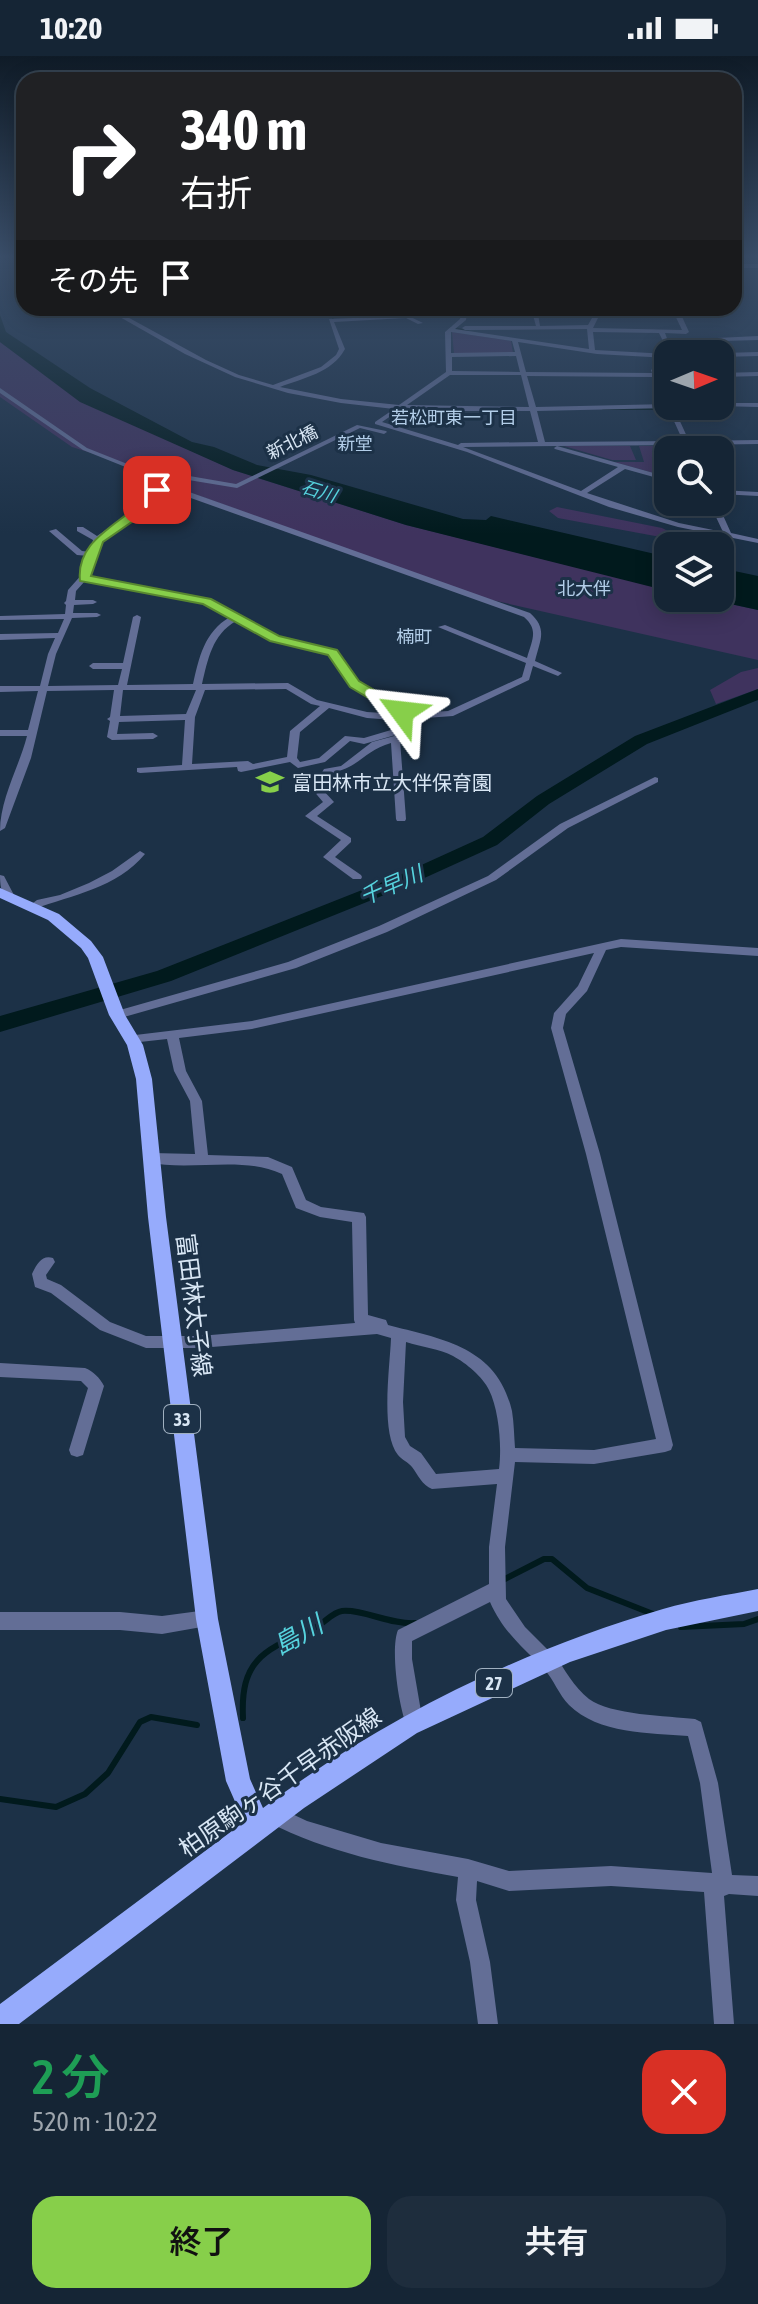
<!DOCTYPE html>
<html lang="ja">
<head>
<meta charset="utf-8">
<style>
	body { margin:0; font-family:"Asap Condensed","Noto Sans JP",sans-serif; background:#1e2d3d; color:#f1f3f6; height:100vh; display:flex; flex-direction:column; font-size:30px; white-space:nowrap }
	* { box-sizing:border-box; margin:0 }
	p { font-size:26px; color:#9da5ad }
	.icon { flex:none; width:44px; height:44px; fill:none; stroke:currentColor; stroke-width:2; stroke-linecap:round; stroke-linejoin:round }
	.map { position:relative; height:1968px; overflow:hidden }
	.panel { display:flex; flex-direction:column; background:#152535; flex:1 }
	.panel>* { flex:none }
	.banner { position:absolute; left:16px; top:16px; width:726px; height:244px; border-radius:24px; box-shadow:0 4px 20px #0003,0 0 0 2px #344250; background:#202124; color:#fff; overflow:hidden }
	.needle { width:52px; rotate:88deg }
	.tools { position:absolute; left:654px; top:284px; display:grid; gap:16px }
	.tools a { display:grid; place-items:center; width:80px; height:80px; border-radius:16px; background:#152535; box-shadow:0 4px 20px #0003,0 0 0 2px #344250; font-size:40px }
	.pin { position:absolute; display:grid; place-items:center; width:68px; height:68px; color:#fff; margin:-34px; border-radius:16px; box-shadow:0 4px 12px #0006 }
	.me { position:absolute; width:88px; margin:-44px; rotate:300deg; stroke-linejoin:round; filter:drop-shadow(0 0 6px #0008) }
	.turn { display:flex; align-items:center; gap:28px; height:168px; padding:0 32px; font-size:36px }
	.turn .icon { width:104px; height:104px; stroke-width:2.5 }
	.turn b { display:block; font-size:56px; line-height:68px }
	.then { display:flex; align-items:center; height:76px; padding:0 32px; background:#0003; gap:16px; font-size:30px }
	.round { display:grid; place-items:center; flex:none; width:84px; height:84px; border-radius:24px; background:#1e2d3d }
	.overview { display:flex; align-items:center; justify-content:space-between; height:136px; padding:0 32px }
	h1 { font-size:48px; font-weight:600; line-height:60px; color:#1e9e55 }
	.cta { display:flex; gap:16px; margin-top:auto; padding:16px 32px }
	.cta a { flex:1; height:92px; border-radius:24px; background:#87cf4a; color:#111; font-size:32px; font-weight:600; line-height:92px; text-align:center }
	.cta a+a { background:#1e2d3d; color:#f1f3f6 }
	.status { display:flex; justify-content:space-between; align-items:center; height:56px; padding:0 40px; background:#152535; direction:ltr }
	.status svg { height:22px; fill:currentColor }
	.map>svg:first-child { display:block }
	.green { fill:#3f335e }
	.water { fill:#011a1d }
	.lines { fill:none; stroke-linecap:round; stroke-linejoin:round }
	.stream-far1 { stroke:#011a1d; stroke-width:2 }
	.stream { stroke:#011a1d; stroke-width:6 }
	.river { fill:#011a1d; fill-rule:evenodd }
	.minor { fill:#636e96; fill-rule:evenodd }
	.major { fill:#96abfc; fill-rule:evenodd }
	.route { fill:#87cf4a; stroke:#588730; stroke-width:2 }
	.labels { text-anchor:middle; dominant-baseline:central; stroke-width:6; stroke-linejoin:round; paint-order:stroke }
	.far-neighbourhood-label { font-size:18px; fill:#b3cee9; stroke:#1c3147 }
	.far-street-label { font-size:18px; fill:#d8e6f4; stroke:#1c3147 }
	.far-water-label { font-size:18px; font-style:italic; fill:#56d3de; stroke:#1c3147 }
	.shield { fill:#1c3147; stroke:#a0b0c0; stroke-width:2 }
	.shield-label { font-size:18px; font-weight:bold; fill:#d8e6f4 }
	.poi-label { font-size:20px; fill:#d8e6f4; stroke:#1c3147; text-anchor:start }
	.water-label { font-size:22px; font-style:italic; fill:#56d3de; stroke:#1c3147 }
	.near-street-label { font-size:24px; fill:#d8e6f4; stroke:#1c3147 }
	.near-water-label { font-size:26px; font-style:italic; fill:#56d3de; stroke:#1c3147 }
</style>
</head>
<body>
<div class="status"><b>10:20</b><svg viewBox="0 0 49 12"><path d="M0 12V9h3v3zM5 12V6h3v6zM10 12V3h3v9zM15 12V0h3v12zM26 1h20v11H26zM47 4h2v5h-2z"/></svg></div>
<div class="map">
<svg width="758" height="1968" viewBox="0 0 758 1968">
	<rect width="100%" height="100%" fill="#1c3147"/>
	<path class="green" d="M452 276 511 285 513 297H454Z
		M0 286 84 346 233 414 406 469 660 532 668 535V542H703L758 554V604L474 540 178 432 159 423 155 417 72 391 0 341Z
		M564 390H630L636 404H612Z
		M639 390H677L683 394H668V421L614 406H644Z
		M557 451 662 472 676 479 655 480 558 462 549 455Z
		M758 612V633L716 648 710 634 741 616Z"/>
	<path class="water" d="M0 259 6 276 90 332 192 386 214 391 257 409 311 419 463 463 486 464 491 460 668 501V535L406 469 233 414 80 346 0 286Z
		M720 512 758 520V554L703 542H720Z"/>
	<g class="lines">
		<path class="stream-far1" d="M331 252 333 262
			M452 271 469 276
			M603 353H720
			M403 354 450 355"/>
		<path class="stream" d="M503 1524 544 1503H552L587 1532 653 1558
			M681 1571 744 1568 758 1563
			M243 1662C240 1601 266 1594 316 1571 324 1567 333 1556 342 1555 363 1553 391 1569 415 1567
			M0 1743 56 1751 85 1738 108 1717 140 1666 151 1661 197 1669"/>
		<path class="river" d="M758 633V644L647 688 549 748 497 789 409 829 171 925 0 976V960L157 915 395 821 483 781 537 740 635 680Z"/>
		<path class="minor" d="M14 203 24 205V209L15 204Z
			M734 208H758V212H734Z
			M734 231 737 235 734 237Z
			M104 252H111L206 304 239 319 273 329 321 311 336 299 339 293 329 263 400 260 385 252H392L423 267 418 268 406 262 334 266 345 293C332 317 303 322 280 331L341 343 399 349 446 316 445 276 460 263 462 252H468L466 264 455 273 589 293 587 273 465 274 462 272 465 270H536L531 252H537L540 270 588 269 596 255 563 252H603L593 272 682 274 673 255 618 254 615 252H678L689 276 686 278 665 277 671 293H667L659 277 593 276 595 294 668 298V302L597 298 518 286 526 316 652 317 651 314 654 312 658 317H668V321H660L668 338V347L665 345 654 321 527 320 536 351 668 348V350H673L689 385 758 384V388L691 389 692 391 689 393 685 389 557 390 668 421V425L625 413 587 437 679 467 723 476 709 446H717L731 477 758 483V487L678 471 609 451 467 396 375 368V366L394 353 341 347 288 337 235 321 185 298ZM451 276 512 285 515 296 451 297ZM516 300 520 316 452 315V301ZM450 319H521L529 351 407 349ZM668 352 683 385 545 386 537 355ZM401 353 450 355H530L538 386 461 387 458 389 382 366ZM557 390 554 392 555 393 618 411 581 435 463 391Z
			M758 280V284L722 285 723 297 758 296V300L720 301V298H717V282Z
			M758 316V320L720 321V317Z
			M0 332 87 392 140 413 143 412 236 428 357 369 386 375 387 376 384 378 360 372 237 432 146 417 164 427 530 557C548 573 540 584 535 605L562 617 558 620 533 610 529 624 453 660 425 662 416 680 400 684 406 763 405 765H397L396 763 391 687C365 694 359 712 331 717L322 733 334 746 317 760 351 782V786L335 801 361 819 362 821 361 823H353L323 801 341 784 305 760 323 746 312 733 324 713 341 710 372 686 409 676 416 663 407 660 401 667 399 678 364 688 350 685 325 706 298 712 290 706 241 716 238 715 237 711 140 717 137 716V712L182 709 185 664 119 666 117 678 153 677 158 680 153 683 112 684 107 681 110 665 107 663 110 661 114 634 47 635 31 702 5 772 0 775C0 743 19 711 27 680H0V674H28L38 635 0 636V630H40L48 598 55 582 0 584V578L58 577 64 563 0 564V560L65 558 66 549 64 547 66 545 68 534 84 516 89 500 77 499 49 475 56 473 82 495 90 496 93 484 77 475V471H83L97 480 145 447 151 440 154 428 133 414 83 394 0 337ZM160 431 524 561C539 574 532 584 527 602L445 569 438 571 526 607 522 621 448 655 416 657 405 654 358 626 341 600 331 593 278 581 209 543 89 521 92 517 100 486 151 451 159 440ZM85 525 204 547 230 561C204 576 199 602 193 628L127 629 141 561 137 559 133 561 123 607H93L89 610 93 613H122L118 629 48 630 56 598 72 562 97 561 101 559 97 557H73L74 549 93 548 97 546 93 544H75L76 535ZM236 565 272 585 325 597 335 604 352 630 399 658 367 656 317 644 288 627 202 628C208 603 212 579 236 565ZM286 633 311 648 320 650 290 675 287 701 253 708 248 705 192 708 195 661 205 634ZM123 634H196L186 658 120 660ZM329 652 367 662 394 664 391 667V674L364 682 345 680 319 702 300 706 297 702 300 676Z
			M720 347H758V351L718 350H720Z
			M720 434 758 436V440L720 438Z
			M655 721 658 722V726L568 772 496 824 387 876 296 912 117 963 111 959 113 956 288 906 379 870 488 820 560 768Z
			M140 795 145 798C117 832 72 839 34 853L29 850 37 844 60 839 89 827 112 815Z
			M0 819 4 820 15 841 14 843H6C1 835 0 829 0 819Z
			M621 883 758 892V900L621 891 606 894 587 935 566 958 563 972 600 1098 673 1389 671 1394 665 1396 594 1408 515 1406 505 1491 506 1543 525 1571 549 1595 554 1597C564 1613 574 1631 589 1643 610 1659 668 1660 695 1663L701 1666 718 1727 732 1819 758 1820V1840L729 1838 724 1840 734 1968H714L704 1836 611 1830 509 1835 477 1825 476 1844 490 1906 498 1968H478L470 1906 456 1844 458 1821C392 1809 328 1797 268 1766L266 1759 268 1752 275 1750 307 1765 381 1787 468 1803 509 1815 611 1810 712 1817 700 1727 688 1680C650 1677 598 1678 569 1649 559 1639 554 1624 544 1613 523 1591 503 1576 490 1546L412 1585V1603L423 1667 420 1673 414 1676 408 1673C399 1654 390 1593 398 1574L489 1528V1491L497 1428 432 1433C422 1429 418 1419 412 1411 408 1406 402 1404 398 1399 380 1377 390 1310 391 1282L377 1278 199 1292H146L100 1274 51 1237 35 1231 32 1218C36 1209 42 1198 53 1202L55 1206 46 1219 47 1223 61 1229 110 1266 146 1280H199L355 1267 354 1264 352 1166 320 1161 296 1152 282 1118C241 1099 191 1116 147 1106L145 1102 147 1098 152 1097 195 1098 190 1045 174 1015 167 983 131 987 127 986 125 983 127 980 252 965ZM594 897 578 930 554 957 551 972 586 1098 656 1383 594 1394 515 1392C514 1380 514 1367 512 1355 497 1290 441 1283 388 1269L386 1264 368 1259 366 1161 364 1157 321 1151 306 1144 292 1111 268 1101 208 1099 202 1045 186 1015 179 982 252 973ZM406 1286C421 1291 440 1293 453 1300 466 1307 483 1321 489 1334 499 1354 502 1391 499 1413L436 1418 421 1397 410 1390 405 1381 403 1346Z
			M0 1307 85 1312C93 1315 100 1322 104 1330L83 1399 77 1401 71 1399 69 1394 88 1332 81 1325 0 1321Z
			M207 1554 213 1557 216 1563 213 1569 162 1578 120 1574H0V1556H120L162 1560Z"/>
		<path class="major" d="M0 832 59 858 91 885 103 901 125 959 143 989 152 1023 166 1161 218 1563 250 1723 263 1752C383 1662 520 1595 663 1553 694 1544 727 1539 758 1533V1555L666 1574 570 1606 417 1677 304 1752 19 1968H0V1948L244 1766 226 1725 196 1563 148 1161 136 1023 127 989 109 959 88 902 81 892 48 864 0 842Z"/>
	</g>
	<linearGradient id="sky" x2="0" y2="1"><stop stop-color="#0f1b27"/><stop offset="0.42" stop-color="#3a4e69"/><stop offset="1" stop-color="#3a4e69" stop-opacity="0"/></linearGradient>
	<rect width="758" height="478" fill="url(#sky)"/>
	<path class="route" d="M153 432 162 434 152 452 103 486 91 520 211 543 279 580 337 594 359 625 407 653V659H397L350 631 328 599 270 585 203 548 80 525C75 478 132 466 153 432Z"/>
	<defs>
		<g id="school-bare" transform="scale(2.16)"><path d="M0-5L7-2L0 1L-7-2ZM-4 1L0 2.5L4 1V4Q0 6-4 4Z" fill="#87cf4a" stroke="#1c3147" stroke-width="2.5" paint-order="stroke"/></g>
	</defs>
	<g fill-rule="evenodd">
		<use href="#school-bare" x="270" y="726"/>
	</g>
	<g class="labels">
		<g class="far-neighbourhood-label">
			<text x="454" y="361">若松町東一丁目</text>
			<text x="355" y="387">新堂</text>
			<text x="584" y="532">北大伴</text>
			<text x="414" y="580">楠町</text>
		</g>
		<g class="far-street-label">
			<text transform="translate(292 386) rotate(-26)">新北橋</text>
		</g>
		<g class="far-water-label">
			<text transform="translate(319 435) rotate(17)">石川</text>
		</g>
		<g class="shield">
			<rect x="164" y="1349" width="36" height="28" rx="6"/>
			<rect x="476" y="1613" width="36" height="28" rx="6"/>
		</g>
		<g class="shield-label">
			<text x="182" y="1363">33</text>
			<text x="494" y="1627">27</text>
		</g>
		<g class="poi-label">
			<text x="292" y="726">富田林市立大伴保育園</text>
		</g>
		<g class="water-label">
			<text transform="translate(391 829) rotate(-23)">千早川</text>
		</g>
		<g class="near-street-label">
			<text transform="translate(194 1249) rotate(83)">富田林太子線</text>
			<text transform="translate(280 1726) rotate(-35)">柏原駒ヶ谷千早赤阪線</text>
		</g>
		<g class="near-water-label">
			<text transform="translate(298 1579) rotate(-29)">島川</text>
		</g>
	</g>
</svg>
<div class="tools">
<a><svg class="needle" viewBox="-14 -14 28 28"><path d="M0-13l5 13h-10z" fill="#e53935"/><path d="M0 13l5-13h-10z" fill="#9da5ad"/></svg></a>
<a><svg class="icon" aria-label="search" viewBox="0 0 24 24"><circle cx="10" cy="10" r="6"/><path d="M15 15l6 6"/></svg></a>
<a><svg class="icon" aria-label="layers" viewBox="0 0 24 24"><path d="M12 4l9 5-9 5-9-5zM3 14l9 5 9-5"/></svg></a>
</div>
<div class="pin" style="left:157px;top:434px;background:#d93025"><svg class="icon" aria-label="arrive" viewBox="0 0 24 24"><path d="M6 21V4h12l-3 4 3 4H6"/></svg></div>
<svg class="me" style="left:402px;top:656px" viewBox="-20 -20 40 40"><path d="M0-17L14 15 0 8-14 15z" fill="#87cf4a" stroke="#fff" stroke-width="4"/></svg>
<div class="banner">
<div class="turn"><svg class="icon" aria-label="right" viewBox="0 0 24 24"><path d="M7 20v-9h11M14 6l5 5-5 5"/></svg><div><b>340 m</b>右折</div></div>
<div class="then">その先<svg class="icon" aria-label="arrive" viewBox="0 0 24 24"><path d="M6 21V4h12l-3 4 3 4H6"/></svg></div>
</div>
</div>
<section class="panel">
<div class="overview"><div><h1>2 分</h1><p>520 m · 10:22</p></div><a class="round" style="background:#d93025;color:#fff"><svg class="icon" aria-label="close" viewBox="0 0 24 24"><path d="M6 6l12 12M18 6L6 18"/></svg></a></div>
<div class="cta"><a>終了</a><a>共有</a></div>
</section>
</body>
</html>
